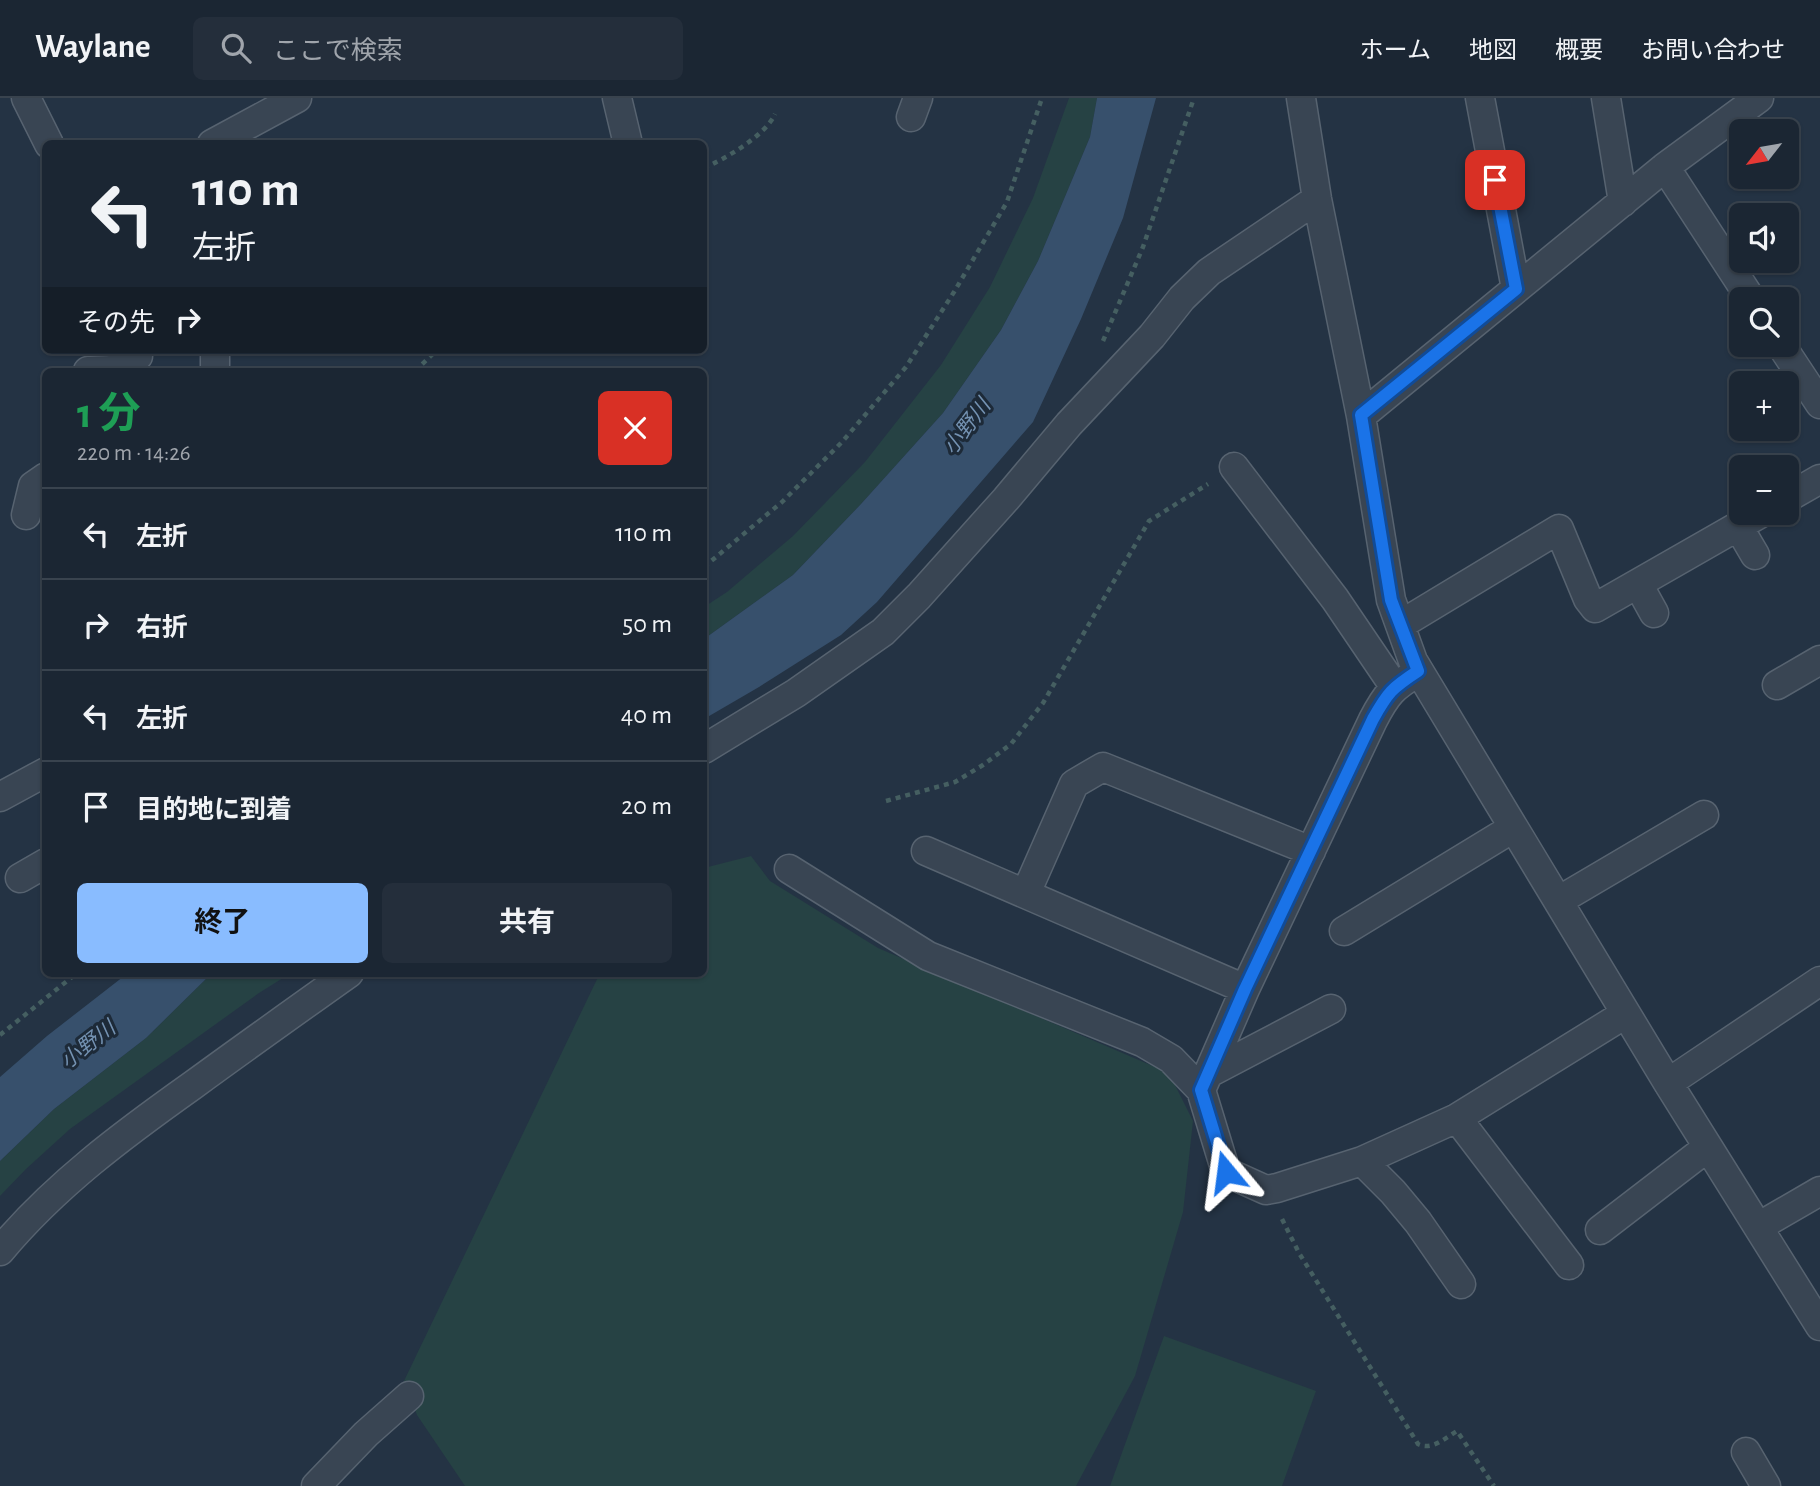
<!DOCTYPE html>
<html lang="ja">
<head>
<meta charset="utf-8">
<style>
	body { margin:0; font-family:"Alegreya Sans","Noto Sans JP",sans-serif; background:#242e3b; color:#f1f3f6; height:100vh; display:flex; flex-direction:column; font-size:26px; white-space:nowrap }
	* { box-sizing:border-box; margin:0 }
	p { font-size:23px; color:#a0a5ac }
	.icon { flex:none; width:38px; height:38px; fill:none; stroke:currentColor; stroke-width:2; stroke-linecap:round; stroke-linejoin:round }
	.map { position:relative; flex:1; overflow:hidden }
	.details { position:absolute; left:42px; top:270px; width:665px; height:609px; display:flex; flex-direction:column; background:#1b2633; border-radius:10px; box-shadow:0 2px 5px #0004,0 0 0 2px #39434e }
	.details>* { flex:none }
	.hud { position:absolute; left:42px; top:42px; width:665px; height:214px; border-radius:10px; box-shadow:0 2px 5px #0004,0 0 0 2px #39434e; background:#1b2633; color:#f1f3f6; overflow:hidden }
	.needle { width:46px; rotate:239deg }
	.tools { position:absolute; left:1729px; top:21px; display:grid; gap:14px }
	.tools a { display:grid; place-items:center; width:70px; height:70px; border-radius:10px; background:#1b2633; box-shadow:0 2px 5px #0004,0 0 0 2px #39434e; font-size:35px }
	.pin { position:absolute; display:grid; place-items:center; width:60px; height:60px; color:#fff; margin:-30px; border-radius:14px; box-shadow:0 4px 10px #0006 }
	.me { position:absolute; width:77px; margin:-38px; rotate:344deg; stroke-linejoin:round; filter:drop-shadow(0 0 5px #0008) }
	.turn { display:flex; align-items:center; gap:24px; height:147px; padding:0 35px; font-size:32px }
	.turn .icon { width:91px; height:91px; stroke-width:2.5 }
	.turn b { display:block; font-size:49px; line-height:60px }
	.then { display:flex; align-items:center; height:66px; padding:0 35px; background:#0003; gap:14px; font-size:26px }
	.round { display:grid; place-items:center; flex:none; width:74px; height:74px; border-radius:10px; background:#242e3b }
	.overview { display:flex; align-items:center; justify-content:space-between; height:119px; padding:0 35px }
	h1 { font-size:42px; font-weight:700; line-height:52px; color:#1e9e55 }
	.action { display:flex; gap:14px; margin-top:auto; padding:14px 35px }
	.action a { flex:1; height:80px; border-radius:10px; background:#89bcff; color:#111; font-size:28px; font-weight:700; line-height:80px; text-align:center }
	.action a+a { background:#242e3b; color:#f1f3f6 }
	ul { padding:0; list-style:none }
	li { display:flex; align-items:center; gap:21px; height:91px; padding:0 35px; border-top:2px solid #39434e }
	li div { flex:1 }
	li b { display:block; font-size:26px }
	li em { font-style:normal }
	header { display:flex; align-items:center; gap:42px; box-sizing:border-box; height:98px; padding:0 35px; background:#1b2633; border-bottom:2px solid #39434e }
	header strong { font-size:33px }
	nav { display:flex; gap:38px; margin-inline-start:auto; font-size:24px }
	.search { width:490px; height:63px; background:#242e3b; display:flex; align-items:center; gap:18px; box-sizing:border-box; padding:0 24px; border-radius:10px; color:#a0a5ac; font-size:26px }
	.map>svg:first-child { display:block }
	.green { fill:#264244 }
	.water { fill:#37506c }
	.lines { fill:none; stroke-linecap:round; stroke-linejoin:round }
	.minor-casing { stroke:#576370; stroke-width:31 }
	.path { stroke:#455f61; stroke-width:4.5; stroke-dasharray:5 5; stroke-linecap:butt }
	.minor { stroke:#394553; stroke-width:28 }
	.route-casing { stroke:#114b97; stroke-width:18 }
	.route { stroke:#1a73e8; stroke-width:12 }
	.labels { text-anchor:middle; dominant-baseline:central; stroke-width:6; stroke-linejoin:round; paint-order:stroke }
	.water-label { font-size:21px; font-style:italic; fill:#7492b2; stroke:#1d2a38 }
</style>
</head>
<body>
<header>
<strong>Waylane</strong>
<div class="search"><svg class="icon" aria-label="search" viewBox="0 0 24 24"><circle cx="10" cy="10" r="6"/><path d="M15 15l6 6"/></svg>ここで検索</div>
<nav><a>ホーム</a><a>地図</a><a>概要</a><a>お問い合わせ</a></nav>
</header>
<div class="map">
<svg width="1820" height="1388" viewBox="0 0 1820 1388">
	<rect width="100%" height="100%" fill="#243344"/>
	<path class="green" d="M1069 0H1097L1090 39 1038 163 1001 232 943 315 861 406 793 477 704 541V509L727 494 793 438 865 364 941 267 990 189 1033 100Z
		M751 758 770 783 878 850 1169 975 1193 1023 1183 1114 1135 1278 1076 1388H465L417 1317 404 1283 600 875H704V770Z
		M212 875H291L259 895 70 1031 26 1071 0 1098V1063L54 1011 146 940Z
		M1164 1238 1316 1293 1282 1388H1110Z"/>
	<path class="water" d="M1097 0H1156L1123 120 1081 221 1033 324 877 504 841 537 759 589 704 621V541L793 477 861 406 943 315 1001 232 1038 163 1090 39Z
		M128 875H212L146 940 54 1011 0 1063V979L47 938Z"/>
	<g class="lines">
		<g class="minor-casing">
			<path id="minor" d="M26 0 49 46
				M617 0 628 46
				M1301 0 1317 101 1361 318 1391 502 1413 563 1668 985 1820 1228
				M1480 0 1516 191
				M1606 0 1623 104
				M911 19 918 0
				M212 46 297 0
				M1665 69 1751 201
				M1781 247 1820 306
				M88 273C110 272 121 274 138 258V252
				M215 273V252
				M1361 318 1665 69 1759 0
				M1234 369 1335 501 1394 588
				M1787 400 1820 381
				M26 417 33 388 46 379
				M1738 428 1755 457
				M1638 486 1654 515
				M1400 527 1559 431 1588 501 1595 510 1761 415
				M1418 574C1393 589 1387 595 1373 622L1245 891 1201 992 1226 1074 1266 1092 1277 1090 1362 1063 1457 1020 1625 916
				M1777 587 1820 562
				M704 651 796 595 883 534 919 498 1006 401 1069 326 1152 238 1182 200 1209 174 1317 101
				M0 699 46 674
				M926 753 1245 891
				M789 771 928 858 1142 944 1171 961 1201 992
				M20 780 46 765
				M1026 795 1074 686 1103 669 1311 753
				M1558 803 1704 717
				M1344 833 1513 730
				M1209 975 1331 911
				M1668 985 1820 883
				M1457 1020 1569 1167
				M1362 1063 1393 1094 1418 1124 1461 1186
				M1758 1129 1820 1093
				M1600 1132 1708 1049
				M0 1153C55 1087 124 1036 193 987 245 949 297 912 349 875
				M1746 1354 1766 1388
				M316 1388 366 1336 409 1298"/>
		</g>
		<path class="path" d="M704 70C725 61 766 37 775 16
			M1103 243 1143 149 1194 0
			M415 273 437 252
			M704 469 782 404 842 344 906 269 954 194 1007 104 1042 0
			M886 703 955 684 983 667 1011 646 1043 605 1149 423 1208 386
			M0 937 77 875
			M1282 1121 1299 1155 1418 1346C1432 1353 1445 1340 1457 1333L1494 1388"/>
		<use href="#minor" class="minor"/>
	</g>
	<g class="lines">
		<g class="route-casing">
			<path id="route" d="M1226 1074 1201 992 1245 891 1373 621C1388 594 1392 590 1418 573L1391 502 1361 317 1516 191 1495 82"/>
		</g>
		<use href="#route" class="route"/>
	</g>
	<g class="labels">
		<g class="water-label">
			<text transform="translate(967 329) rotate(-53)">小野川</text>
			<text transform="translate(88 947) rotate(-38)">小野川</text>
		</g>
	</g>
</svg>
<div class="tools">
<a><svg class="needle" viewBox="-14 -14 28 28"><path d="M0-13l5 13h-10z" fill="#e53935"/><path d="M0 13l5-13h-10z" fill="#a0a5ac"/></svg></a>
<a><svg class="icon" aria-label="sound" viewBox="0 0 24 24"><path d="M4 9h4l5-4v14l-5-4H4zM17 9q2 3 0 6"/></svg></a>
<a><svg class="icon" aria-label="search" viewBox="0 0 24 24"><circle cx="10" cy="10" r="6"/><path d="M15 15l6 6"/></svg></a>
<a>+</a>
<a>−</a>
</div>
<div class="pin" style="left:1495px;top:82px;background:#d93025"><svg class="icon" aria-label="arrive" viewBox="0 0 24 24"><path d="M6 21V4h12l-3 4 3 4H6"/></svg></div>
<svg class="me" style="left:1226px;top:1074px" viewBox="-20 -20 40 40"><path d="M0-17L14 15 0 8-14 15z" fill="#1a73e8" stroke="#fff" stroke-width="4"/></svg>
<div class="hud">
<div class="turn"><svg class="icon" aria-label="left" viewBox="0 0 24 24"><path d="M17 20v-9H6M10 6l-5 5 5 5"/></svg><div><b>110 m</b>左折</div></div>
<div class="then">その先<svg class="icon" aria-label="right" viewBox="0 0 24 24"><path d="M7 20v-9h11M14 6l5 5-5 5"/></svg></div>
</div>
<section class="details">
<div class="overview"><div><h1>1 分</h1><p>220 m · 14:26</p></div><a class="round" style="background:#d93025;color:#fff"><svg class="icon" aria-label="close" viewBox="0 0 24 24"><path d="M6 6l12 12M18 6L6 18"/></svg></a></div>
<ul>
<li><svg class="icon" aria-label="left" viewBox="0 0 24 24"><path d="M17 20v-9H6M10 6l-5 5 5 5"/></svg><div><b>左折</b></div><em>110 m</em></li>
<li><svg class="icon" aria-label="right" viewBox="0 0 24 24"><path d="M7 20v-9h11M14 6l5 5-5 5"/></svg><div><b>右折</b></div><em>50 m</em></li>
<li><svg class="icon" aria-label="left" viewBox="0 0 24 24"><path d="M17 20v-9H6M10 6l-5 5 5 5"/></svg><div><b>左折</b></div><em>40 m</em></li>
<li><svg class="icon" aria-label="arrive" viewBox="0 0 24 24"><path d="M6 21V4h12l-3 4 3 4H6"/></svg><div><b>目的地に到着</b></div><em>20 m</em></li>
</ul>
<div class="action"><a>終了</a><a>共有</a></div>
</section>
</div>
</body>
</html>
